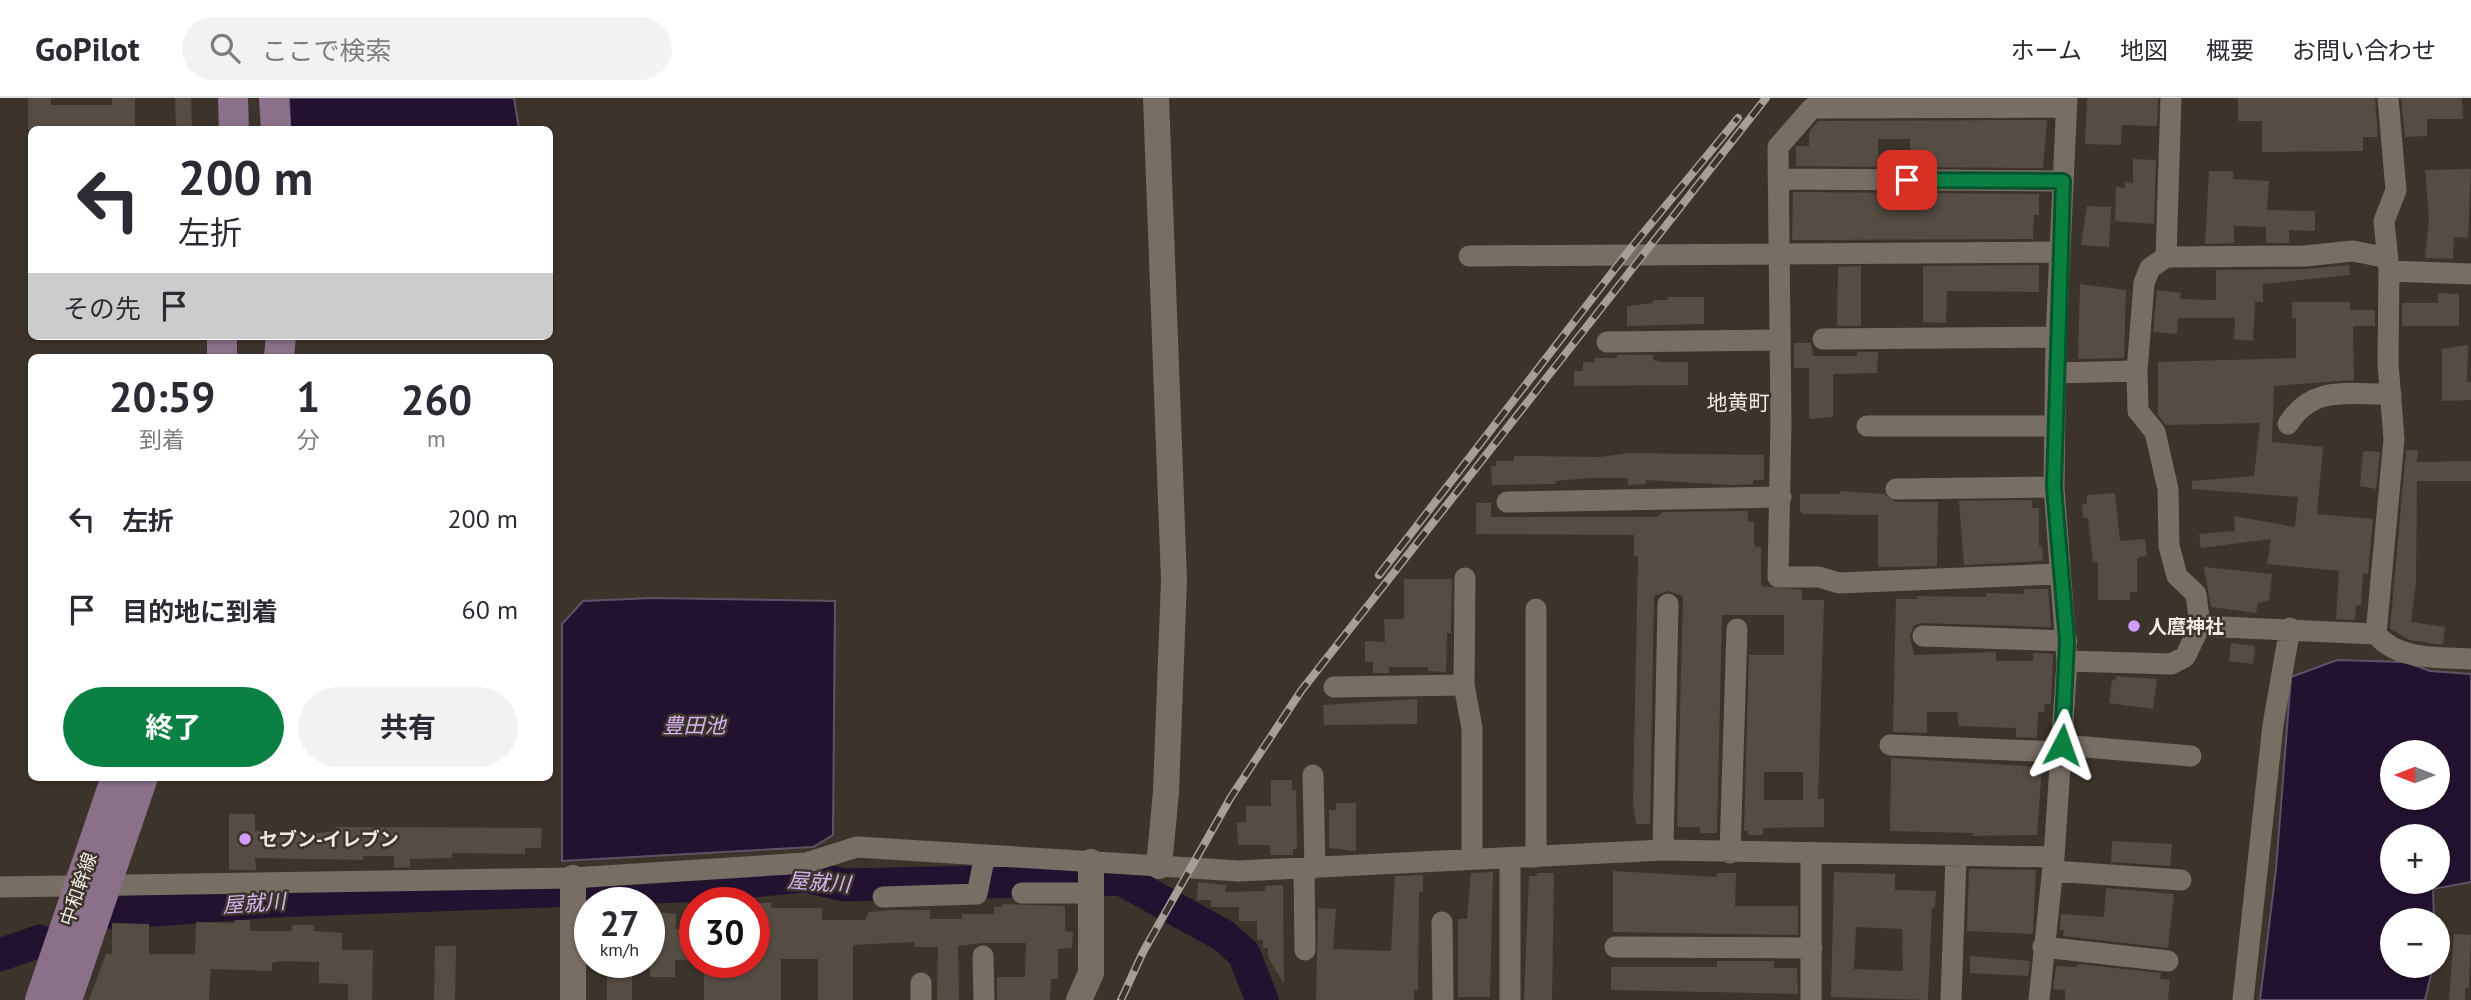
<!DOCTYPE html>
<html lang="ja">
<head>
<meta charset="utf-8">
<style>
	body { margin:0; font-family:"PT Sans","Noto Sans JP",sans-serif; background:#f2f2f3; color:#2b2b33; height:100vh; display:flex; flex-direction:column; font-size:26px; white-space:nowrap }
	* { box-sizing:border-box; margin:0 }
	p { font-size:23px; color:#7c7c81 }
	.icon { flex:none; width:38px; height:38px; fill:none; stroke:currentColor; stroke-width:2; stroke-linecap:round; stroke-linejoin:round }
	.map { position:relative; flex:1; overflow:hidden }
	.details { position:absolute; left:28px; top:256px; width:525px; height:427px; display:flex; flex-direction:column; background:#fff; border-radius:10px; box-shadow:0 2px 5px #0004 }
	.details>* { flex:none }
	.guide { position:absolute; left:28px; top:28px; width:525px; height:214px; border-radius:10px; box-shadow:0 2px 5px #0004; background:#fff; color:#2b2b33; overflow:hidden }
	.needle { width:46px; rotate:270deg }
	.tools { position:absolute; left:2380px; top:642px; display:grid; gap:14px }
	.tools a { display:grid; place-items:center; width:70px; height:70px; border-radius:50%; background:#fff; box-shadow:0 2px 5px #0004; font-size:35px }
	.speed { position:absolute; left:574px; top:789px; display:flex; gap:14px; font-size:35px; font-weight:700; text-align:center }
	.speed>* { display:grid; place-content:center; width:91px; height:91px; border-radius:50%; background:#fff; box-shadow:0 2px 5px #0004; line-height:1 }
	.speed small { font-size:18px; font-weight:400 }
	.speed .limit { border:10px solid #d22; background:#fff; color:#111 }
	.pin { position:absolute; display:grid; place-items:center; width:60px; height:60px; color:#fff; margin:-30px; border-radius:14px; box-shadow:0 4px 10px #0006 }
	.me { position:absolute; width:77px; margin:-38px; rotate:4deg; stroke-linejoin:round; filter:drop-shadow(0 0 5px #0008) }
	.turn { display:flex; align-items:center; gap:24px; height:147px; padding:0 35px; font-size:32px }
	.turn .icon { width:91px; height:91px; stroke-width:2.5 }
	.turn b { display:block; font-size:49px; line-height:60px }
	.then { display:flex; align-items:center; height:66px; padding:0 35px; background:#0003; gap:14px; font-size:26px }
	.eta { display:flex; justify-content:space-evenly; align-items:center; height:119px; text-align:center }
	.eta b { font-size:42px; font-weight:700; line-height:49px }
	.cta { display:flex; gap:14px; margin-top:auto; padding:14px 35px }
	.cta a { flex:1; height:80px; border-radius:42px; background:#0b8043; color:#fff; font-size:28px; font-weight:700; line-height:80px; text-align:center }
	.cta a+a { background:#f2f2f3; color:#2b2b33 }
	ul { padding:0; list-style:none }
	li { display:flex; align-items:center; gap:21px; height:91px; padding:0 35px }
	li div { flex:1 }
	li b { display:block; font-size:26px }
	li em { font-style:normal }
	header { display:flex; align-items:center; gap:42px; box-sizing:border-box; height:98px; padding:0 35px; background:#fff; border-bottom:2px solid #e1e1e2 }
	header strong { font-size:33px }
	nav { display:flex; gap:38px; margin-inline-start:auto; font-size:24px }
	.search { width:490px; height:63px; background:#f2f2f3; display:flex; align-items:center; gap:18px; box-sizing:border-box; padding:0 24px; border-radius:38px; color:#7c7c81; font-size:26px }
	.map>svg:first-child { display:block }
	.water { fill:#231130; stroke:#605266; stroke-width:2; fill-rule:evenodd }
	.lines { fill:none; stroke-linecap:round; stroke-linejoin:round }
	.river { stroke:#231130; stroke-width:33 }
	.building { fill:#554c43; fill-rule:evenodd }
	.minor { stroke:#786e64; stroke-width:21 }
	.tertiary { stroke:#786e64; stroke-width:26 }
	.secondary { stroke:#8a7189; stroke-width:30 }
	.rail-casing { stroke:#a59f97; stroke-width:8 }
	.rail { stroke:#3c342b; stroke-width:5; stroke-dasharray:16; stroke-linecap:butt }
	.route-casing { stroke:#07532c; stroke-width:18 }
	.route { stroke:#0b8043; stroke-width:12 }
	.poi-dot { fill:#d29dfd; stroke:#3c342b; stroke-width:2.5 }
	.labels { text-anchor:middle; dominant-baseline:central; stroke-width:5; stroke-linejoin:round; paint-order:stroke }
	.poi-label { font-size:19px; font-weight:bold; fill:#efeae4; stroke:#3c342b; text-anchor:start }
	.street-label { font-size:19px; fill:#efeae4; stroke:#3c342b }
	.neighbourhood-label { font-size:21px; fill:#efeae4; stroke:#3c342b }
	.water-label { font-size:21px; font-style:italic; fill:#d5b3f1; stroke:#3c342b }
</style>
</head>
<body>
<header>
<strong>GoPilot</strong>
<div class="search"><svg class="icon" aria-label="search" viewBox="0 0 24 24"><circle cx="10" cy="10" r="6"/><path d="M15 15l6 6"/></svg>ここで検索</div>
<nav><a>ホーム</a><a>地図</a><a>概要</a><a>お問い合わせ</a></nav>
</header>
<div class="map">
<svg width="2471" height="902" viewBox="0 0 2471 902">
	<rect width="100%" height="100%" fill="#3c342b"/>
	<path class="water" d="M289 0H514L519 31H290Z
		M652 500 835 503 833 737 813 749 562 763V526L583 503Z
		M2337 562 2405 564 2430 573 2471 576V784L2433 791 2434 822H2392V868H2433L2425 902H2260L2276 771 2291 579ZM2392 654H2438V700H2392ZM2392 738H2438V784H2392Z"/>
	<g class="lines">
		<path class="river" d="M114 815 274 803 709 787 805 778 844 787 1121 781 1224 838 1244 856 1262 902
			M0 857 40 843"/>
	</g>
	<path class="building" d="M28 0H51V7H112V0H135V32H28Z
		M175 0H191L192 32H176Z
		M2087 0H2158L2157 28 2122 27 2121 47 2085 46Z
		M2238 0H2375L2378 39H2363V53L2262 54V23H2238Z
		M2401 0H2462L2463 21H2427V38L2405 39Z
		M2047 22 2043 70 1910 69V41H1878V69L1796 68V48H1809V34L1818 23Z
		M2133 61 2156 62 2154 126 2115 123 2116 89 2125 90V84L2133 85Z
		M2471 71 2468 140 2454 139 2453 161 2425 160 2429 121 2425 72Z
		M2209 73H2233V81L2269 83 2267 112 2315 113V133L2289 132V145H2266V129L2234 128V145L2205 146Z
		M1793 94 2039 96V117H2034L2033 141 1792 142Z
		M2087 108 2111 109 2109 149 2081 147Z
		M2039 167V194L1947 193 1946 225 1923 224V168Z
		M2349 167 2350 177 2263 186V204H2255L2253 243 2234 241 2235 220H2178L2177 236 2153 234 2157 192 2181 195 2180 201 2216 202V172L2305 171Z
		M1861 168V228H1837L1838 169Z
		M2080 186 2126 192 2124 260 2078 261Z
		M2438 195 2459 196V228H2402V205H2438Z
		M1668 199H1704V226L1627 228V208L1653 205V202H1668Z
		M2292 204H2350V212H2375V228H2353L2354 282 2274 288 2272 344 2323 349 2317 416 2373 421 2368 476 2363 475 2361 508 2356 507 2355 522 2336 521 2339 473 2267 466 2271 441 2201 450 2199 436 2235 433 2234 418 2295 429 2298 399 2192 391V383L2254 378 2260 325 2166 327 2158 317V264L2296 260V220H2292Z
		M1794 245H1811L1813 258H1857V254H1878L1877 275 1833 276V319L1809 321V270H1794Z
		M2468 247 2467 284H2471V302L2442 303V251Z
		M1617 257H1653V262L1660 264H1688V287L1574 288V273H1583V264H1595V260H1617Z
		M2406 352H2418L2417 364 2471 363V383H2417L2416 484 2411 524 2445 529 2443 547 2410 542 2390 531Z
		M2366 353 2380 354 2376 391 2360 388 2363 354Z
		M1630 355 1764 357V382H1753V386L1731 387 1646 382V386L1628 387V380H1588L1556 383V386L1492 387 1491 368H1496V363H1514V358L1600 359Z
		M1840 393 1884 396 1896 404H1938L1937 468 1878 469V417L1803 416 1800 413V396H1840Z
		M2115 395 2120 443 2145 441 2147 457 2137 460V494H2130V502H2098V464H2093L2088 420H2083L2082 406H2087V397Z
		M2032 402V410H2039V448H2042L2043 463 1964 467 1959 403Z
		M1476 405H1491V419H1657L1663 414 1748 413V424H1754V445L1756 449H1761V488L1802 492V502H1824L1818 701H1824V729L1763 730V737H1748V733H1744L1749 557H1784V517H1722L1717 735H1700V729H1678L1677 726 1683 498 1668 493 1654 498 1650 726H1636L1633 704 1638 458H1634V437L1476 436ZM1764 674H1803V702H1764Z
		M2204 469 2272 476 2269 502 2258 505 2256 515 2211 509Z
		M1404 481H1452L1451 535H1447L1446 574 1428 573V569H1389V575H1373V564H1365V543L1385 544 1384 521H1404Z
		M2024 491H2048L2051 529 1923 525 1914 527 1910 538 1914 557 1996 554V563H2033V555L2053 556 2051 606H2045L2044 614H2038L2037 640 2016 639V630L1959 628 1957 614H1927V635L1893 634 1896 501H1917V498L1986 499V495L2024 496Z
		M2231 545 2255 548 2253 566 2229 563Z
		M2116 578 2157 581 2153 611 2109 605 2112 582 2115 583Z
		M1417 601V626L1324 627 1323 607Z
		M1891 660 2042 669 2037 737 1973 738V735L1890 733Z
		M1271 682H1292V692H1296L1297 751H1293V757H1270V747H1238L1237 725 1246 724V708H1271Z
		M1336 705H1356V753L1329 750V712H1336Z
		M229 716H255V733L289 735H318L336 733V729H354L542 730 541 750H525V756L452 755V760L410 761V769L394 770V758H363V762L255 760 256 772H229Z
		M2112 743 2172 746 2170 768 2111 764Z
		M1969 771 2036 772 2033 836 1967 833Z
		M1613 773 1717 779V775H1736L1735 808H1798V837L1613 834Z
		M1493 774 1490 899H1458V821H1467L1471 775Z
		M1834 774 1895 776V792L1936 793 1935 810 1932 809 1928 902 1831 899ZM1856 829 1902 831 1903 873 1854 871Z
		M1537 775H1554L1552 902H1524L1529 778H1537Z
		M1423 777V794H1419L1418 892H1414V902H1316L1318 810 1336 811 1333 851 1391 853 1395 778Z
		M1198 784 1226 787 1225 794 1265 793V788L1283 787 1284 886 1268 859V850H1263V842H1257V823H1239V809H1211V802H1197Z
		M2106 790 2174 796 2168 850 2063 838 2064 832H2060L2061 816 2104 819Z
		M754 805H771V810H822V822H865L869 814 894 812H930V821H962V816H994V809H1002V806L1065 808V833L1073 834 1072 850 1058 851V881H1051L1050 902H997V879H1025L1026 845H983L958 848 959 902H937L938 849H915L914 844 853 847V902H818V861H781V902H704V870H754Z
		M650 813 676 816V831H695V862H675V879H650Z
		M235 822H250V833H292V827H314V833L342 835V852H373L372 902H348V886L319 885V864L281 863 272 865V873L211 871 209 902H89L106 856H112V825L149 826V856H195L196 824 234 825Z
		M2454 836 2471 837 2469 890H2465V902H2449Z
		M435 848H456L455 902H434Z
		M1970 858 2030 863 2028 878 1970 875Z
		M1717 863H1774V870H1797L1798 896 1611 892V869H1717Z
		M2078 866 2161 875 2160 881 2170 882 2168 902H2065V892L2053 891 2056 868 2076 869Z
		M607 872H632V902H607Z"/>
	<g class="lines">
		<path class="minor" d="M2388 0 2396 92 2384 123 2389 173 2388 265 2394 341 2376 536C2398 563 2439 559 2471 561
			M1778 81 2063 83
			M1469 158 2059 154
			M2166 159 2171 0
			M2389 173 2471 176
			M1823 241 2056 239
			M1607 244 1779 242
			M2137 273 2138 313 2155 334 2168 391 2169 448 2177 478 2196 496 2200 528
			M2055 275 2137 273 2144 185 2150 170 2166 159 2305 158 2353 153 2388 160
			M2288 326C2313 286 2349 297 2391 296
			M1867 328H2055
			M1896 391 2054 389
			M1507 404 1781 399
			M2059 476 1839 485 1819 479H1778L1781 325 1778 49 1812 10 2066 9
			M1465 480 1464 587 1472 630V761
			M1536 511V759
			M1923 538 2067 543
			M2067 563 2171 566 2185 559 2200 528 2376 536
			M1334 589 1464 587
			M1890 647 2061 654
			M2062 647 2191 658
			M1313 677 1315 770
			M1663 752 1668 506
			M1730 755 1737 531
			M1811 757V902
			M1304 771 1305 852
			M2053 773 2181 782
			M0 789 573 780 806 765 857 749 1239 773 1663 752 2054 759
			M1022 795H1091
			M883 799 977 796 985 757
			M1442 824 1443 902
			M1615 849 1812 850
			M2043 849 2168 863
			M983 858 984 902
			M921 902V885
			M1510 902V760
			M1951 902 1956 758
			M2039 902 2054 759 2067 563 2054 389 2056 239 2067 0
			M2243 902 2273 627 2290 530"/>
		<path class="tertiary" d="M1156 0 1174 482 1166 694 1159 768
			M573 780V902
			M1079 902 1091 875V764"/>
		<path class="secondary" d="M233 0 234 32
			M274 0 276 32
			M222 238V259
			M279 259 281 238
			M40 902 116 679
			M67 902 143 679"/>
		<g class="rail-casing">
			<path id="rail" d="M1379 477 1631 150 1738 20
				M1121 902 1143 854 1231 699 1301 593 1766 0"/>
		</g>
		<use href="#rail" class="rail"/>
	</g>
	<g class="lines">
		<g class="route-casing">
			<path id="route" d="M1907 82 2063 83 2054 389 2067 543 2062 647"/>
		</g>
		<use href="#route" class="route"/>
	</g>
	<g class="poi-dot">
		<circle cx="2134" cy="528" r="7"/>
		<circle cx="245" cy="741" r="7"/>
	</g>
	<g class="labels">
		<g class="poi-label">
			<text x="2148" y="528">人麿神社</text>
			<text x="259" y="741">セブン-イレブン</text>
		</g>
		<g class="street-label">
			<text transform="translate(78 791) rotate(-71)">中和幹線</text>
		</g>
		<g class="neighbourhood-label">
			<text x="1738" y="304">地黄町</text>
		</g>
		<g class="water-label">
			<text x="694" y="627">豊田池</text>
			<text transform="translate(819 784) rotate(4)">屋就川</text>
			<text transform="translate(254 805) rotate(-4)">屋就川</text>
		</g>
	</g>
</svg>
<div class="tools">
<a><svg class="needle" viewBox="-14 -14 28 28"><path d="M0-13l5 13h-10z" fill="#e53935"/><path d="M0 13l5-13h-10z" fill="#7c7c81"/></svg></a>
<a>+</a>
<a>−</a>
</div>
<div class="speed"><div>27<small>km/h</small></div><div class="limit">30</div></div>
<div class="pin" style="left:1907px;top:82px;background:#d93025"><svg class="icon" aria-label="arrive" viewBox="0 0 24 24"><path d="M6 21V4h12l-3 4 3 4H6"/></svg></div>
<svg class="me" style="left:2062px;top:647px" viewBox="-20 -20 40 40"><path d="M0-17L14 15 0 8-14 15z" fill="#0b8043" stroke="#fff" stroke-width="4"/></svg>
<div class="guide">
<div class="turn"><svg class="icon" aria-label="left" viewBox="0 0 24 24"><path d="M17 20v-9H6M10 6l-5 5 5 5"/></svg><div><b>200 m</b>左折</div></div>
<div class="then">その先<svg class="icon" aria-label="arrive" viewBox="0 0 24 24"><path d="M6 21V4h12l-3 4 3 4H6"/></svg></div>
</div>
<section class="details">
<div class="eta">
<div><b>20:59</b><p>到着</p></div>
<div><b>1</b><p>分</p></div>
<div><b>260</b><p>m</p></div>
</div>
<ul>
<li><svg class="icon" aria-label="left" viewBox="0 0 24 24"><path d="M17 20v-9H6M10 6l-5 5 5 5"/></svg><div><b>左折</b></div><em>200 m</em></li>
<li><svg class="icon" aria-label="arrive" viewBox="0 0 24 24"><path d="M6 21V4h12l-3 4 3 4H6"/></svg><div><b>目的地に到着</b></div><em>60 m</em></li>
</ul>
<div class="cta"><a>終了</a><a>共有</a></div>
</section>
</div>
</body>
</html>
